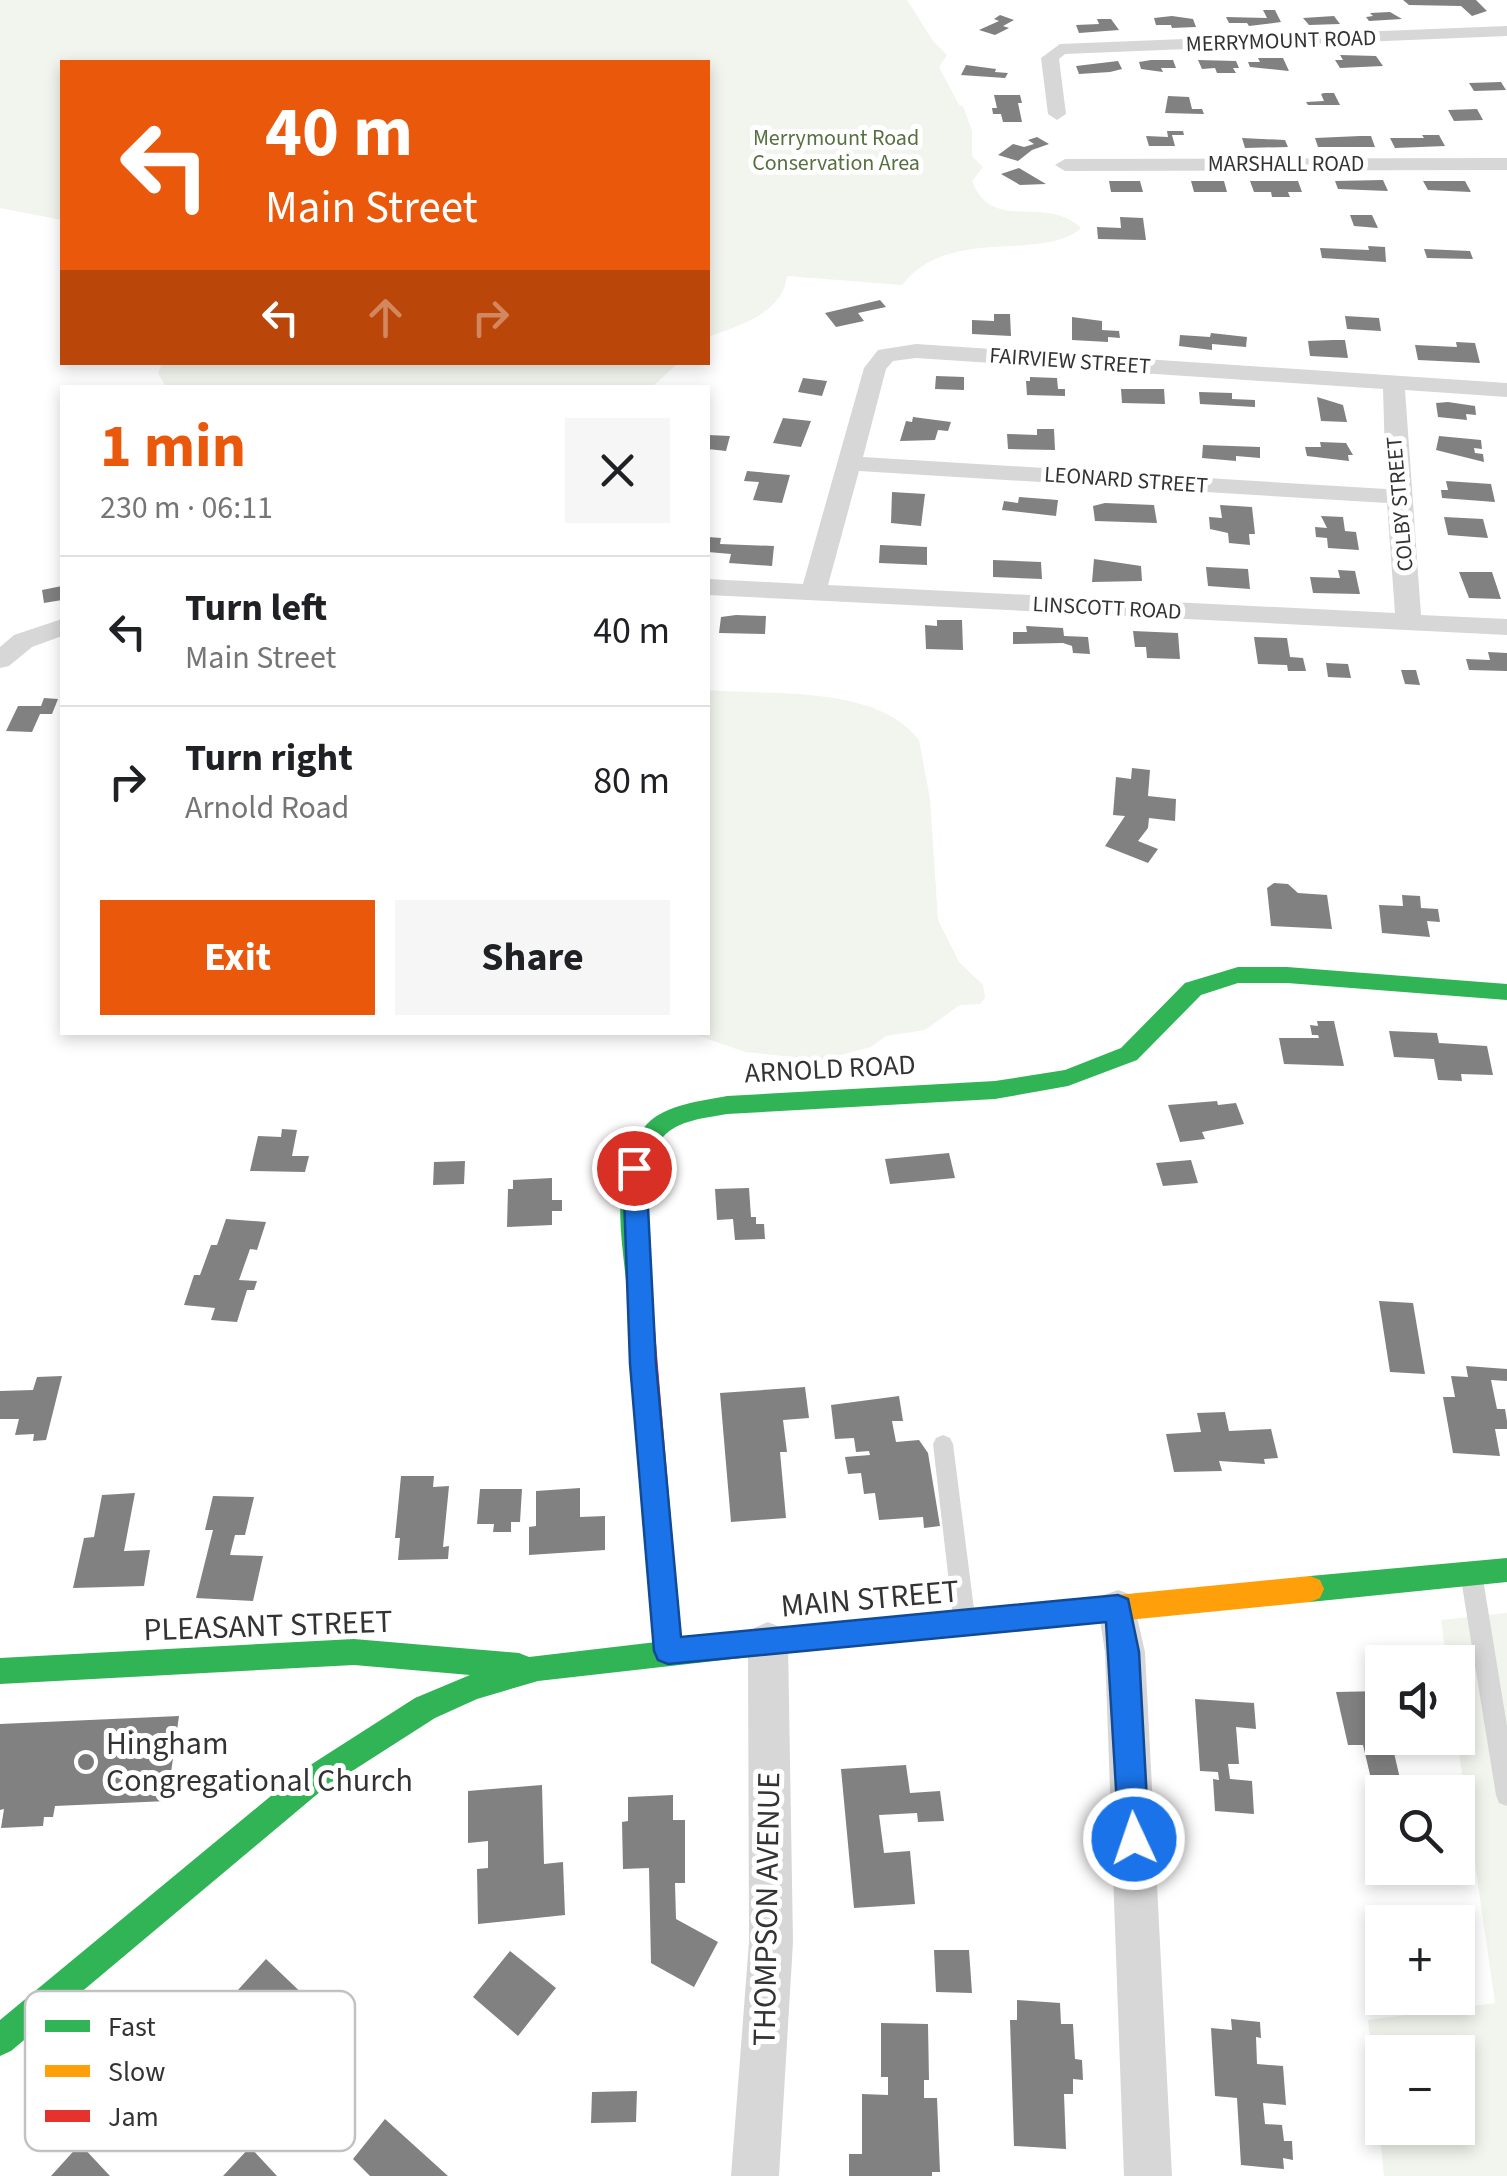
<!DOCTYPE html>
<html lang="en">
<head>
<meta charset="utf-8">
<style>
	body { margin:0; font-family:"Source Sans 3",sans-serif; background:#f6f6f6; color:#202124; height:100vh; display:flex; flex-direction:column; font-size:38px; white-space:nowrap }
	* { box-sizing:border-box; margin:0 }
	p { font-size:32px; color:#757577 }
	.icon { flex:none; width:55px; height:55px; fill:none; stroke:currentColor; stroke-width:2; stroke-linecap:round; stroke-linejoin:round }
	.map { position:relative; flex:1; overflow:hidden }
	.drawer { position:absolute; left:60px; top:385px; width:650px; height:650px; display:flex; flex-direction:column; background:#fff; border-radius:0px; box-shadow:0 5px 15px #0003 }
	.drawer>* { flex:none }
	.banner { position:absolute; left:60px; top:60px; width:650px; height:305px; border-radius:0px; box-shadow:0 5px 15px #0003; background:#ea580c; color:#fff; overflow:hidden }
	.fabs { position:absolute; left:1365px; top:1645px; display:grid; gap:20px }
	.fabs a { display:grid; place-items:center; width:110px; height:110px; border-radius:0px; background:#fff; box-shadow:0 5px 15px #0003; font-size:50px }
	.pin { position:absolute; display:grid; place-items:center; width:85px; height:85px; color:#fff; margin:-42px; border:5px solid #fff; border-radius:50%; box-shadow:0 2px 10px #0007 }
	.me { position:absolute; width:110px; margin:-55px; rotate:357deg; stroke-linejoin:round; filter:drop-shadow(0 0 8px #0008) }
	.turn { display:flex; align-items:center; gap:35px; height:210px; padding:0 40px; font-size:45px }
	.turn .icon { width:130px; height:130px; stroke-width:2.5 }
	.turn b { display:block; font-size:70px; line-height:85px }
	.lanes { display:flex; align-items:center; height:95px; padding:0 40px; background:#0003; justify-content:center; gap:50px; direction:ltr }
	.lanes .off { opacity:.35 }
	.round { display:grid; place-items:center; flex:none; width:105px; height:105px; border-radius:0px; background:#f6f6f6 }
	.head { display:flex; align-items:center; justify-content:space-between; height:170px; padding:0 40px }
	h1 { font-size:60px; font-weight:700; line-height:75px; color:#ea580c }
	.button { display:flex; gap:20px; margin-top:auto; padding:20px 40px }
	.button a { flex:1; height:115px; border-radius:0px; background:#ea580c; color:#fff; font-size:40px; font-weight:700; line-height:115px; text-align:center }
	.button a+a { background:#f6f6f6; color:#202124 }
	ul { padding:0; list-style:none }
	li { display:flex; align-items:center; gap:30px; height:150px; padding:0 40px; border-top:2px solid #e0e0e0 }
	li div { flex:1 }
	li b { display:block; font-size:38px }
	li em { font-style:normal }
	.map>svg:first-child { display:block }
	.green { fill:#f1f5ed; fill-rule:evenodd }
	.building { fill:#818181 }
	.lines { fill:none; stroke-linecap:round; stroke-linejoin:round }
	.lane { fill:#d7d7d7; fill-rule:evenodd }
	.street { fill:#d7d7d7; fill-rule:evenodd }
	.fast { fill:#30b455; fill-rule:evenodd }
	.slow { fill:#ff9f0a; fill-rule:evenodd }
	.jam { fill:#e5322d; fill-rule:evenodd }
	.route { fill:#1a73e8; stroke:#114b97; stroke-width:2.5 }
	.poi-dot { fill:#7a7a7a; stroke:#fff; stroke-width:4 }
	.labels { text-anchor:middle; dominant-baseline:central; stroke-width:10; stroke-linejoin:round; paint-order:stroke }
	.far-street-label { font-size:22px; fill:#333; stroke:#fff }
	.far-park-label { font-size:22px; fill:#56703f; stroke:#fff }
	.street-label { font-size:28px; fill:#333; stroke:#fff }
	.near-street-label { font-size:32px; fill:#333; stroke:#fff }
	.near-poi-label { font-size:32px; fill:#333; stroke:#fff; text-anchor:start }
	.key { fill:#fff; stroke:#c2c2c2; stroke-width:2.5 }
	.key-label { font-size:28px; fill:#333 }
</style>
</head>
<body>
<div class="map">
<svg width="1507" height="2176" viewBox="0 0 1507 2176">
	<rect width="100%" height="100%" fill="#fff"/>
	<path class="green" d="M0 0H907L933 41 947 55 939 67 959 105 963 106 972 131V156L983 167 972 181C992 234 1046 194 1081 228 1042 263 950 224 902 285L787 276C783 313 739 326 708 337V62H62V220L0 208Z
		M162 363V362L678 363 651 388 166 387 158 373Z
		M708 690C771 696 876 684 919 740L930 799 938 920 959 962 983 985 985 998 980 1004 960 1005 925 1030 886 1036 871 1047 821 1060 745 1052 691 1033 708 1032Z
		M1507 1613V2176H1384L1368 2020 1495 2003 1457 1738 1458 1662H1447L1441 1620ZM1382 2052H1458V2128H1382Z"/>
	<path class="building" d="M1403 0H1476L1487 11 1472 16 1461 6 1409 5Z
		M1263 10H1275L1281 22 1249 26 1247 23H1229L1226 17 1267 18Z
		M1390 12 1402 19 1369 21 1366 17 1373 16 1370 13Z
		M1000 15 1014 20 1003 26 1009 28 995 35 979 30 999 21 994 19Z
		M1172 16 1193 19 1196 27 1172 28 1171 25H1156L1154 18Z
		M1334 16 1340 24 1309 25 1303 18Z
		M1097 19H1111L1119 30 1079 33 1076 25 1099 24Z
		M1340 55 1376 56 1383 66 1340 68 1335 60H1343Z
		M1258 58H1283L1289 71 1250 67 1248 62H1260Z
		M1151 60H1173L1176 68H1161L1163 72 1141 69 1139 62Z
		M1198 60 1236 61 1239 68H1233L1236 73H1217L1215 68 1202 69Z
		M1118 61 1122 69 1110 72 1079 74 1076 66Z
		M966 65 996 69 995 72 1008 73 1005 78 961 75Z
		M1501 82 1506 90 1474 91 1469 83Z
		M1324 93H1334L1340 105H1308L1306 102 1324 101 1321 94Z
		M994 95H1020L1022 103H1018L1022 122H1003L1001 114H993L992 108H997Z
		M1168 96 1189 97 1192 109H1202L1204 114 1165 113Z
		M1477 109 1483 120 1454 121 1448 110Z
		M1167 131H1183L1184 135H1172L1175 146H1149L1146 136 1168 137Z
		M1422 135H1439L1445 146 1395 148 1390 138H1424Z
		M1360 136H1371L1375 147H1318L1315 138Z
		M1037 137 1049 144 1032 150 1018 161 998 155 1013 144 1024 147 1034 144 1028 140Z
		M1242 138 1285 140 1288 147 1245 148Z
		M1019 168 1046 184 1020 185 1001 174Z
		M1383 180 1388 191 1338 189 1335 181Z
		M1109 181H1140L1143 192H1111Z
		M1191 181H1224L1227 192H1194Z
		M1250 181H1298L1302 192H1288L1290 197H1272L1271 192H1254Z
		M1423 181H1465L1471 192 1428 190Z
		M1350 215H1372L1378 228 1354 226Z
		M1120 217 1143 218 1146 240 1098 239 1097 227 1121 228Z
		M1368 246 1385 247 1386 262 1322 258 1320 248 1369 250Z
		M1424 249 1470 251 1473 259 1427 258Z
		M880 300 886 307 858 313 864 321 836 327 825 313Z
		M994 314H1010L1011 336 972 334V320L994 321Z
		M1345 316 1379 318 1381 331 1347 329Z
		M1072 317 1102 321V330L1119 331 1120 338 1108 337V342L1072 340Z
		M1211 333 1247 337 1246 347 1212 344V350L1179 346 1180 335 1210 337Z
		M1333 340H1345L1348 358 1310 356 1308 341Z
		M1456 342 1475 343 1480 363 1418 360 1415 345 1457 347Z
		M936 376 964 377V390L935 389Z
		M1030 377 1057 378 1058 389H1065V396L1027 395 1026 381H1030Z
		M803 378 827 381 822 396 798 392Z
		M1121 389H1164L1165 404 1122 403Z
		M1199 392 1232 393V399L1255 400V407L1200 404Z
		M1317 397 1343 405 1347 422 1321 421Z
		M1448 402 1475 406 1476 415 1466 414 1467 420 1438 417 1436 403Z
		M913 417 951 422 948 431 938 430 935 440 900 441 906 421 912 422Z
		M783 418 811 421 801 447 773 443Z
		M1037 429H1054L1055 450 1008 449 1007 434 1037 435Z
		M708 435 730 436 726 451 708 449Z
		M1439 436 1481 440 1482 449 1474 448 1475 453 1483 454 1484 462 1436 450Z
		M1320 442 1346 443 1353 455H1348L1349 461 1307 456 1305 447H1321Z
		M1203 445 1260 447V458L1236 456V461L1202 458Z
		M747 471 790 475 782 503 753 500 759 482 744 481Z
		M1446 481 1491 484 1495 502 1442 498 1441 490H1448Z
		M892 492 925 494 921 526 891 523Z
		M1019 497 1058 500 1056 516 1002 510 1004 501 1018 503Z
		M1105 503 1154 505 1157 523 1095 521 1093 506Z
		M1220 505 1252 507 1255 534H1249L1250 545 1229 543 1228 533 1210 529 1209 517 1222 518Z
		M1321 516 1343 517 1345 531 1356 532 1359 550 1328 548 1327 538 1316 537 1315 527 1327 528Z
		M1444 517 1483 519 1488 538 1448 535Z
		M708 537 721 538 720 544 774 546 772 566 729 563 731 554 708 552Z
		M880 545 927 547V565L879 563Z
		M1094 559 1141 566 1142 581 1092 582Z
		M993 560 1041 562 1042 579 993 577Z
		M1206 567 1248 569 1250 589 1208 586Z
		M1338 570 1355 571 1360 594 1313 593 1310 577 1340 578Z
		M1459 572H1492L1501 599 1469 598Z
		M62 586V600L44 603 42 590Z
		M736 615 766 616 765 634 719 633 721 617Z
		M937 620H962L963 650 926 649 925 625 937 626Z
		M1026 626 1063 628 1064 636 1088 637 1090 654 1073 653 1072 646 1063 643 1013 644V632H1027Z
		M1133 631 1178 633 1180 659 1147 658 1146 647H1135Z
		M1254 637 1287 638 1290 657 1303 658 1306 671H1288L1287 665 1258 664Z
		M1488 652 1507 653V671L1469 670 1466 659 1490 660Z
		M1326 663 1348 664 1351 678 1328 677Z
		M1401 670H1416L1420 685 1405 684Z
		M44 698 58 699 52 714H40L32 732 6 731 18 706H41Z
		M1132 768 1150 770 1148 796 1176 799 1175 821 1149 818 1148 828 1138 841 1158 849 1148 863 1105 846 1125 816 1113 815 1116 777 1131 779Z
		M1274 883 1288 884 1298 893 1327 895 1332 929 1271 926 1267 888Z
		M1402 895 1420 896 1421 908 1438 909 1440 922 1427 921 1430 937 1382 933 1379 905 1403 906Z
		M1317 1021H1334L1344 1066 1284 1064 1279 1038H1319L1318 1035H1312L1310 1025 1318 1026Z
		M1389 1031 1437 1033 1439 1043 1487 1046 1493 1075 1461 1074 1462 1081 1438 1080 1434 1059 1394 1057Z
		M1217 1101 1218 1105 1236 1103 1244 1124 1202 1132 1205 1139 1180 1142 1168 1105Z
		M282 1129 297 1130 292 1156H309L305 1172 250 1171 258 1136 281 1137Z
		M949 1153 955 1178 890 1184 885 1159Z
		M1191 1160 1198 1183 1163 1186 1156 1163Z
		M465 1161 464 1184 433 1185 434 1162Z
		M552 1178V1200H562V1211H552V1225L507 1227 508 1189H513V1180Z
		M749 1188 751 1217H756V1224H764L765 1239 735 1240 733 1219 717 1220 715 1189Z
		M226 1219 266 1222 257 1250 250 1249 239 1280 257 1281 254 1290H247L237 1322 211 1320 215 1308 184 1305 194 1275H200L211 1245H217Z
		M1379 1301 1413 1303 1425 1374 1390 1372Z
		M1466 1366 1507 1369V1381L1491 1380 1497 1409H1505L1507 1421V1429H1495L1500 1456 1453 1453 1443 1397H1455L1451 1376 1468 1377Z
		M62 1376 46 1440 33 1441 34 1434 15 1435 19 1419H0V1391L33 1390 37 1377Z
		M805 1387 809 1418 783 1420 787 1452H780L786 1518 731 1522 720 1393Z
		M899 1396 903 1421H892L896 1442 919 1440 928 1453 940 1526 924 1528 923 1517 879 1520 875 1493 864 1494 861 1473 848 1474 845 1457 870 1455 869 1451 856 1452 854 1438 835 1439 831 1405Z
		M1225 1412 1229 1431 1271 1429 1278 1458 1264 1459 1265 1464 1219 1461 1222 1471 1174 1472 1166 1434 1201 1432 1197 1413Z
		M401 1476H434L433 1487 449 1486 443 1547 449 1546 448 1559 398 1560 400 1538H395Z
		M580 1488V1517L605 1516V1550L529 1555V1527L536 1526V1491Z
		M480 1489H522L520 1522H511V1532H493L494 1524H477Z
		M135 1493 124 1551 150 1550 144 1586 73 1588 84 1538 94 1537 102 1495Z
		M213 1496 254 1497 245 1535H235L230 1555 263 1556 253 1601 196 1598 213 1530H205Z
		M1382 1691V1738H1416L1418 1743 1392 1744 1403 1792H1382V1804H1377L1363 1745H1348L1336 1692Z
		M1195 1699 1254 1703 1256 1729 1236 1727 1239 1764H1228L1230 1779 1252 1781 1254 1814 1215 1811 1213 1779 1219 1780 1218 1772 1200 1771Z
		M179 1716 167 1801 55 1806 53 1817H44L43 1826 1 1828 4 1809 0 1810V1724Z
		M906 1765 910 1793 940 1791 944 1821 918 1822 917 1813 879 1815 884 1853 910 1851 915 1904 854 1908 841 1769Z
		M542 1785 544 1864 563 1862 565 1915 478 1924 477 1869 488 1868V1841L468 1843V1791Z
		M673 1795V1820H685V1883H675L676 1919 718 1942 694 1987 651 1963 649 1868 623 1869 622 1822 628 1821V1797Z
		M934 1950H969L972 1993 936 1992Z
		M510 1951 556 1988 518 2036 473 1997Z
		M266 1959 332 2022 284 2076 266 2059 258 2068 210 2021Z
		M1017 2000 1060 2003 1061 2024H1073L1075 2059 1082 2060 1083 2080 1073 2079V2094H1064L1066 2149 1014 2146 1010 2020H1017Z
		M1231 2019 1260 2022 1261 2038 1256 2037 1257 2064 1283 2066 1286 2105 1263 2103 1265 2124 1282 2125 1284 2141H1292L1293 2160 1283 2158 1284 2169 1241 2165 1237 2098 1215 2096 1211 2028 1232 2030Z
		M881 2023 928 2024 929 2080H924V2098H937L940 2172H932V2176H849V2154H862V2094L888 2095V2077H881Z
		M637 2091 636 2122 591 2123 592 2092Z
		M385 2119 448 2176H370L353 2159Z
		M80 2144 110 2176H51Z
		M250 2147 277 2176H223Z"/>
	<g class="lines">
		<path class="lane" d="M943 1435 950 1438 953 1444 975 1617 972 1624 964 1627 956 1624 953 1617 933 1444 936 1438Z
			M1472 1569 1479 1572 1483 1579 1507 1726V1806L1499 1803 1496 1795 1461 1579 1465 1572Z"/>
		<path class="street" d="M1507 26V36L1065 54 1059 59 1066 114 1057 120 1048 114 1041 58 1060 44Z
			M1507 158V170L1065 171 1055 165 1065 159Z
			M916 344 1507 383V397L1405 390 1421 615 1507 619V635L708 595V579L803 584 864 368 878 350ZM916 358 1383 389 1386 489 863 457 886 369 893 361ZM859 471 1387 503 1395 613 828 585Z
			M62 619V636L32 647 9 666 0 668V647L14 635Z
			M1118 1590 1132 1595 1145 1652 1172 2176H1124L1105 1652 1098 1608 1104 1595Z
			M768 1622 782 1628 788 1641 793 1942 779 2176H731L749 1942 748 1641 754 1628Z"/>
		<path class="fast" d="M1238 967H1287L1507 984V1000L1287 983H1238L1201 995 1137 1060 1068 1086 995 1099 727 1114C705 1118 678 1120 663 1137 629 1174 650 1273 654 1319L651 1326 642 1329 633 1326C627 1313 628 1296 626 1281 621 1232 609 1163 647 1124 666 1104 702 1101 727 1096L995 1081 1065 1070 1121 1048 1185 983Z
			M1507 1558V1582L1310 1602 1300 1598 1296 1589 1300 1580 1310 1576Z
			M750 1631 760 1635 764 1644 760 1653 750 1657 538 1681 477 1699 435 1718 321 1791 11 2051 0 2056V2020L301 1771 415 1698 470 1675 354 1665 0 1684V1658L354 1639 519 1653 529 1657Z"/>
		<path class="slow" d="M1310 1576 1320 1580 1324 1589 1320 1598 1310 1602 750 1657 740 1653 736 1644 740 1635 750 1631Z"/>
		<path class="jam" d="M642 1309 651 1312 654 1319 682 1651 678 1660 668 1664 658 1660 654 1651 630 1319 633 1312Z"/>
	</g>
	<path class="route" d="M634 1158 646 1168 656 1364 681 1637 1118 1595 1128 1599 1139 1652 1149 1839 1145 1850 1134 1854 1124 1850 1119 1839 1106 1622 668 1664 658 1660 654 1651 630 1364 623 1168Z"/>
	<circle class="poi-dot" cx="86" cy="1762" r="10"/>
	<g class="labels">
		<g class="far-street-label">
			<text transform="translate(1281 41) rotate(-2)">MERRYMOUNT ROAD</text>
			<text x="1286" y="164">MARSHALL ROAD</text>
			<text transform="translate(1070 361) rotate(4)">FAIRVIEW STREET</text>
			<text transform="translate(1126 480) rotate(4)">LEONARD STREET</text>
			<text transform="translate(1400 504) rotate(-95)">COLBY STREET</text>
			<text transform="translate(1107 608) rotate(3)">LINSCOTT ROAD</text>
		</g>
		<g class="far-park-label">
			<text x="836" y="138">Merrymount Road<tspan x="836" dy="25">Conservation Area</tspan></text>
		</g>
		<g class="street-label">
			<text transform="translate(830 1069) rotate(-3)">ARNOLD ROAD</text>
		</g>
		<g class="near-street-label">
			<text transform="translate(870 1599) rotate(-5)">MAIN STREET</text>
			<text transform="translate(268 1626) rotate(-2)">PLEASANT STREET</text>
			<text transform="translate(767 1909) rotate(-89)">THOMPSON AVENUE</text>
		</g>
		<g class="near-poi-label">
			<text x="106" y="1744">Hingham<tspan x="106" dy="37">Congregational Church</tspan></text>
		</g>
	</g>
	<rect x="25" y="1991" width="330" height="160" rx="15" class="key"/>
	<rect x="45" y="2020" width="45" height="12" fill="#30b455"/>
	<rect x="45" y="2065" width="45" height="12" fill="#ff9f0a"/>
	<rect x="45" y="2110" width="45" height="12" fill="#e5322d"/>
	<g class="key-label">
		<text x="108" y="2036">Fast</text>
		<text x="108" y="2081">Slow</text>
		<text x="108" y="2126">Jam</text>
	</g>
</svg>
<div class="fabs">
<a><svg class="icon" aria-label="sound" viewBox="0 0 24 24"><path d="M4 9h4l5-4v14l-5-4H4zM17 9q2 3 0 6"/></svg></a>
<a><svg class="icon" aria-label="search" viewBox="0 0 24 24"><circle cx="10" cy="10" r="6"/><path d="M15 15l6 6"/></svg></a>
<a>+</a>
<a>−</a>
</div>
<div class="pin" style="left:634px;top:1168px;background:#d93025"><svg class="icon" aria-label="arrive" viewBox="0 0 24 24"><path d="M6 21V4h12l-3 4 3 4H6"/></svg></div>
<svg class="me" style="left:1134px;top:1839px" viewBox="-20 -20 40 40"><circle r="17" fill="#1a73e8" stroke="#fff" stroke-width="3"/><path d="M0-11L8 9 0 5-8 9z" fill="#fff"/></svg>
<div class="banner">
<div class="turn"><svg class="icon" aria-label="left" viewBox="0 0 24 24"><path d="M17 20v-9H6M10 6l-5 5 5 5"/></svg><div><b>40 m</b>Main Street</div></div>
<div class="lanes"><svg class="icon" aria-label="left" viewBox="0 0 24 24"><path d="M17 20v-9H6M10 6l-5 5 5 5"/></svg><svg class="icon off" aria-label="ahead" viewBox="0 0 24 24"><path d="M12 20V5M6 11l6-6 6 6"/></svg><svg class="icon off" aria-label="right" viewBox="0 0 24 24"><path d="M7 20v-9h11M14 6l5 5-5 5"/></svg></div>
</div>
<section class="drawer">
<div class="head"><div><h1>1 min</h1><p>230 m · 06:11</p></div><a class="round"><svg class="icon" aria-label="close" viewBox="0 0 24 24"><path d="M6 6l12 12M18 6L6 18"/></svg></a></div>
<ul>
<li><svg class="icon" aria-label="left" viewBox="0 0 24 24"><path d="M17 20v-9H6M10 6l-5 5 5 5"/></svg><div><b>Turn left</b><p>Main Street</p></div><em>40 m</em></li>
<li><svg class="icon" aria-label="right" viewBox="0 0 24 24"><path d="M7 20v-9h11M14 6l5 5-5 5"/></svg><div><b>Turn right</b><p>Arnold Road</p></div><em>80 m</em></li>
</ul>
<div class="button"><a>Exit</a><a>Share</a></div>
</section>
</div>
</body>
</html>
